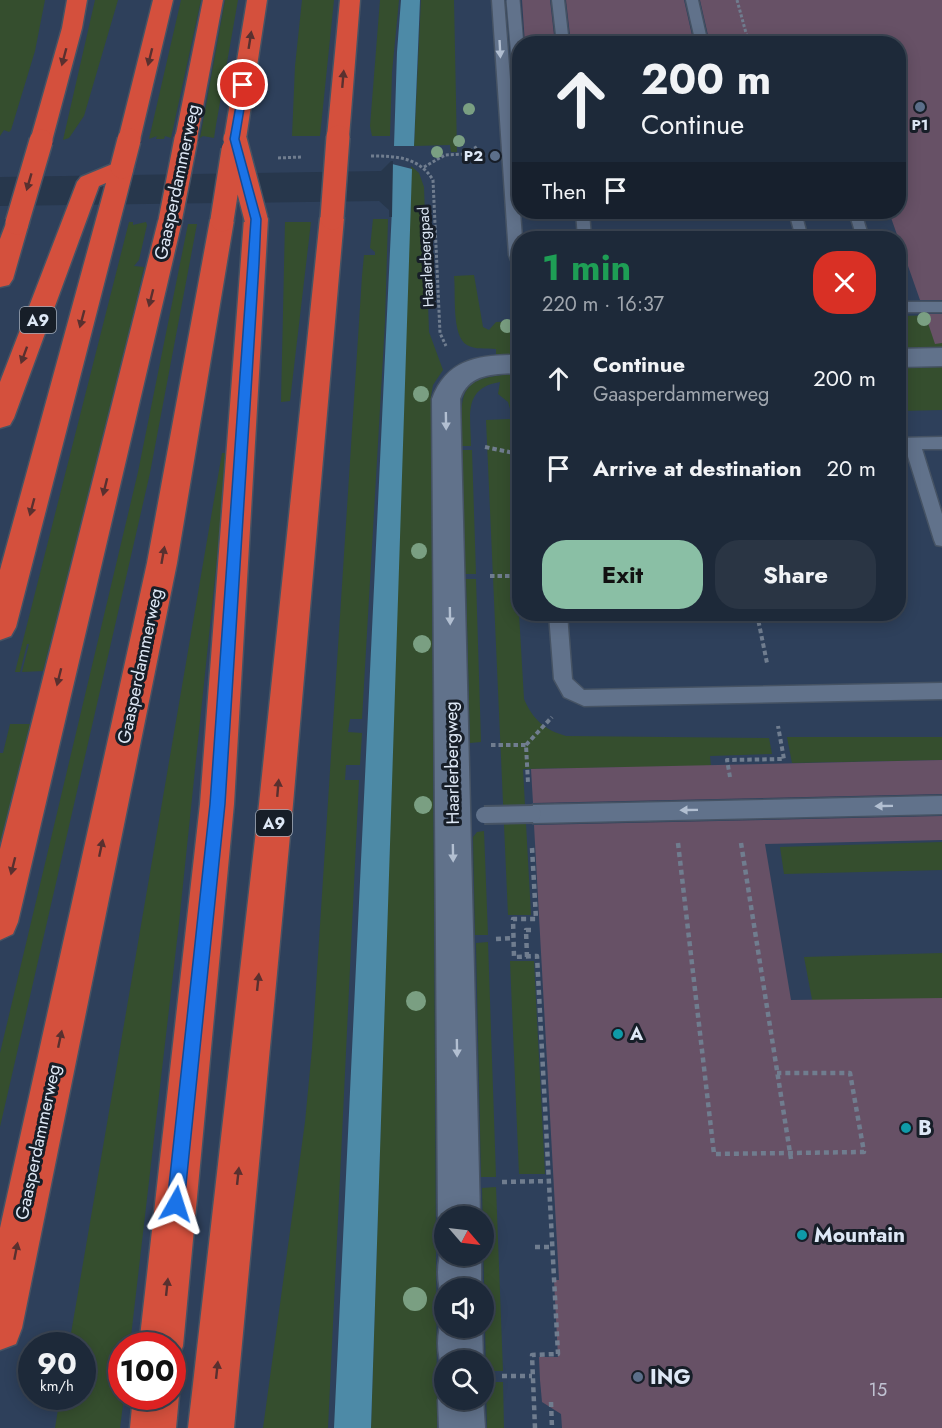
<!DOCTYPE html>
<html lang="en">
<head>
<meta charset="utf-8">
<style>
	body { margin:0; font-family:Jost,sans-serif; background:#2a3544; color:#f1f3f6; height:100vh; display:flex; flex-direction:column; font-size:22px; white-space:nowrap }
	* { box-sizing:border-box; margin:0 }
	p { font-size:20px; color:#a0a6ae }
	.icon { flex:none; width:33px; height:33px; fill:none; stroke:currentColor; stroke-width:2; stroke-linecap:round; stroke-linejoin:round }
	.map { position:relative; flex:1; overflow:hidden }
	.side { position:absolute; left:512px; top:231px; width:394px; height:390px; display:flex; flex-direction:column; background:#1d2939; border-radius:24px; box-shadow:0 3px 15px #0003,0 0 0 2px #3b4553 }
	.side>* { flex:none }
	.banner { position:absolute; left:512px; top:36px; width:394px; height:183px; border-radius:24px; box-shadow:0 3px 15px #0003,0 0 0 2px #3b4553; background:#1d2939; color:#f1f3f6; overflow:hidden }
	.needle { width:39px; rotate:118deg }
	.controls { position:absolute; left:434px; top:1206px; display:grid; gap:12px }
	.controls a { display:grid; place-items:center; width:60px; height:60px; border-radius:50%; background:#1d2939; box-shadow:0 3px 15px #0003,0 0 0 2px #3b4553; font-size:30px }
	.speed { position:absolute; left:18px; top:1332px; display:flex; gap:12px; font-size:30px; font-weight:700; text-align:center }
	.speed>* { display:grid; place-content:center; width:78px; height:78px; border-radius:50%; background:#1d2939; box-shadow:0 3px 15px #0003,0 0 0 2px #3b4553; line-height:1 }
	.speed small { font-size:15px; font-weight:400 }
	.speed .limit { border:9px solid #d22; background:#fff; color:#111 }
	.pin { position:absolute; display:grid; place-items:center; width:51px; height:51px; color:#fff; margin:-26px; border:3px solid #fff; border-radius:50%; box-shadow:0 2px 6px #0007 }
	.me { position:absolute; width:66px; margin:-33px; rotate:6deg; stroke-linejoin:round; filter:drop-shadow(0 0 4px #0008) }
	.turn { display:flex; align-items:center; gap:21px; height:126px; padding:0 30px; font-size:27px }
	.turn .icon { width:78px; height:78px; stroke-width:2.5 }
	.turn b { display:block; font-size:42px; line-height:51px }
	.then { display:flex; align-items:center; height:57px; padding:0 30px; background:#0003; gap:12px; font-size:22px }
	.round { display:grid; place-items:center; flex:none; width:63px; height:63px; border-radius:24px; background:#2a3544 }
	.summary { display:flex; align-items:center; justify-content:space-between; height:102px; padding:0 30px }
	h1 { font-size:36px; font-weight:700; line-height:45px; color:#1e9e55 }
	.button { display:flex; gap:12px; margin-top:auto; padding:12px 30px }
	.button a { flex:1; height:69px; border-radius:24px; background:#8abfa5; color:#111; font-size:24px; font-weight:700; line-height:69px; text-align:center }
	.button a+a { background:#2a3544; color:#f1f3f6 }
	ul { padding:0; list-style:none }
	li { display:flex; align-items:center; gap:18px; height:90px; padding:0 30px }
	li div { flex:1 }
	li b { display:block; font-size:22px }
	li em { font-style:normal }
	.map>svg:first-child { display:block }
	.built { fill:#2e405b; fill-rule:evenodd }
	.green { fill:#354e2e }
	.water { fill:#4d8aa7 }
	.pier { fill:#27374c }
	.building { fill:#675166 }
	.lines { fill:none; stroke-linecap:round; stroke-linejoin:round }
	.service-casing { stroke:#465364; stroke-width:3 }
	.minor-casing { stroke:#465364; stroke-width:3 }
	.motorway-casing { stroke:#465364; stroke-width:3 }
	.path-far2 { stroke:#707d8f; stroke-width:3; stroke-dasharray:3 2; stroke-linecap:butt }
	.path-far1 { stroke:#707d8f; stroke-width:4; stroke-dasharray:4.5 3; stroke-linecap:butt }
	.path { stroke:#707d8f; stroke-width:4.5; stroke-dasharray:5 4; stroke-linecap:butt }
	.service { fill:#61728b; fill-rule:evenodd }
	.minor { fill:#61728b; fill-rule:evenodd }
	.motorway { fill:#d4503d; fill-rule:evenodd }
	.service-bridge-far1-casing { stroke:#465364; stroke-width:15; stroke-linecap:butt }
	.service-bridge-casing { stroke:#465364; stroke-width:20; stroke-linecap:butt }
	.motorway-bridge-casing { stroke:#465364; stroke-width:26; stroke-linecap:butt }
	.service-bridge-far1 { stroke:#61728b; stroke-width:13 }
	.service-bridge { stroke:#61728b; stroke-width:16 }
	.motorway-bridge { stroke:#d4503d; stroke-width:23 }
	.tree { fill:#7a9f82 }
	.oneway { fill:#59302f }
	.oneway2 { fill:#b2bfd1 }
	.route { fill:#1a73e8; stroke:#114b97; stroke-width:1.5 }
	.service-dot { fill:#5c6f8a; stroke:#171e28; stroke-width:2 }
	.culture-dot { fill:#0f9aa8; stroke:#171e28; stroke-width:2 }
	.labels { text-anchor:middle; dominant-baseline:central; stroke-width:6; stroke-linejoin:round; paint-order:stroke }
	.far-poi-label { font-size:15px; font-weight:bold; fill:#dee8f6; stroke:#171e28 }
	.far-street-label { font-size:15px; fill:#dee8f6; stroke:#171e28 }
	.shield { fill:#171e28; stroke:#a2abb8; stroke-width:1.5 }
	.shield-label { font-size:16px; font-weight:bold; fill:#dee8f6 }
	.street-label { font-size:18px; fill:#dee8f6; stroke:#171e28 }
	.poi-label { font-size:18px; font-weight:bold; fill:#dee8f6; stroke:#171e28; text-anchor:start }
	.near-number-label { font-size:18px; fill:#c0c2d2 }
	.near-poi-label { font-size:21px; font-weight:bold; fill:#dee8f6; stroke:#171e28; text-anchor:start }
</style>
</head>
<body>
<div class="map">
<svg width="942" height="1428" viewBox="0 0 942 1428">
	<rect width="100%" height="100%" fill="#27374c"/>
	<path class="built" d="M0 0H942V1428H0ZM519 44H898V212H519ZM519 238H898V614H519ZM444 1216H483V1256H444ZM444 1288H483V1328H444ZM32 1346H82V1396H32ZM122 1346H172V1396H122ZM444 1360H483V1400H444Z"/>
	<path class="green" d="M0 0H45L35 51 11 130 9 132 4 130 0 136Z
		M95 0H118L84 116 69 138 63 140Z
		M181 0H201L171 138 165 136 164 139H156L157 136 149 139Z
		M225 0H238L216 125 214 138 203 136 200 138Z
		M302 0H334L320 136H292L295 66Z
		M380 0H399L392 72 390 136H372L370 126Z
		M421 0H454L457 152H451L450 145 414 146Z
		M411 166 419 173 424 187 429 332 443 370 433 385 431 396 437 1428H371Z
		M373 219H388L385 322 362 719H350L348 732 362 733 360 765H346L345 780H359L328 1428H263L305 1122 312 1049 362 276 364 255H375V252L370 248Z
		M129 222H133V225L146 222 147 225 139 260 134 266 144 267 117 391 53 644H50L43 671 22 672 29 644H27L20 672H15Z
		M285 222H311L290 401 281 402Z
		M188 224H197L150 473 0 1127V1053L138 472Z
		M474 275 483 327 489 330 496 322 519 321V354H496V349C486 348 475 350 467 345 451 336 456 292 454 276Z
		M942 315V347L899 348 898 316Z
		M942 367V410L899 411V368Z
		M519 374V445L513 452 510 460 524 699C533 720 545 730 566 736L769 738 772 754 710 756 711 766 523 769 531 915H508L486 420 513 419 508 402 498 394 500 382C462 388 471 417 471 446H462C461 391 456 376 519 374Z
		M462 450H472L476 574H465Z
		M222 453H228L179 923 130 1345 122 1346V1396L124 1397 120 1428H55L60 1397 82 1396V1346L69 1345Z
		M466 579H476L481 742 470 743Z
		M10 724H30L0 858V753H3Z
		M787 737H942V760L792 763Z
		M484 831 488 935H475L473 837 477 832Z
		M942 842V870L784 874 780 847Z
		M488 942 496 1177H481L476 943Z
		M942 953V1007L814 1010 804 957Z
		M510 961H534L545 1174H519Z
		M496 1187 503 1371H486L482 1188Z
		M486 1382H503L504 1428H487Z"/>
	<path class="water" d="M401 0H420L414 146H394L397 52Z
		M392 164 412 169 371 1428H334L392 209 380 198 0 180 382 174Z"/>
	<path class="pier" d="M391 161H393L392 217H389V210L379 201 0 206V177L381 171Z"/>
	<path class="building" d="M522 0H550L555 44H525Z
		M566 0H684L694 44H571Z
		M700 0H942V300H920L889 212H898V44H710Z
		M925 314H942V343L935 344Z
		M942 760V794L533 803 531 769Z
		M942 816V840L765 844 791 1000 942 998V1428H562L561 1414 542 1402 540 1380 539 1357H558L554 1280H559L534 825Z"/>
	<g class="lines">
		<g class="service-casing">
			<path id="service" d="M492 0H504L522 238H519V269L514 268 509 255Z
				M552 0H564L569 44H557Z
				M686 0H698L708 44H696Z
				M576 212H589L591 238H578Z
				M789 212H801L808 238H796Z
				M849 212H861L869 238H857Z
				M898 302H942V312H898Z
				M942 437V449H922L942 514V546L936 545 934 540 906 450H898V438Z
				M549 614H567L572 679 584 690 942 683V699L584 706 564 697 554 679Z
				M942 796V814L533 823 526 820 524 814 526 808 533 805Z"/>
		</g>
		<g class="minor-casing">
			<path id="minor" d="M942 348V366L898 367V349Z
				M519 355V373C495 374 469 373 460 399L480 1216H444V1230L438 1216 432 399C447 358 480 355 519 355Z
				M444 1243V1256H481V1288H444V1302C436 1283 436 1262 444 1243Z
				M444 1314V1328H482L483 1360V1361L444 1360V1373C436 1353 436 1333 444 1314Z
				M444 1386V1400L483 1399 485 1428H439L438 1400Z"/>
		</g>
		<g class="motorway-casing">
			<path id="motorway" d="M67 0H87L82 28 52 141 49 146 41 148 33 146 30 141 62 28Z
				M153 0H173L140 140 137 145 129 147 121 145 118 140Z
				M203 0H223L197 139 194 144 186 146 178 144 175 139Z
				M247 0H267L246 139 243 144 235 146 227 144 224 139Z
				M340 0H360L349 137 346 142 338 144 330 142 327 137Z
				M122 160 130 162 134 167 16 627 11 636 0 640V570L106 183 99 186 14 418 10 425 0 428V382L77 182 81 177Z
				M332 210 341 213 344 218 293 804 234 1428H188L259 804 320 218 323 213Z
				M256 211 265 214 268 219 234 804 183 1346 177 1362 172 1363V1346H139L200 804 244 219 247 214Z
				M222 212 231 215 234 220 177 563 22 1328 16 1344 0 1350V1228L147 563 210 220 213 215Z
				M170 213 179 216 182 221 18 922 13 934 0 940V849L158 221 161 216Z
				M17 215 26 218 29 223 13 279 9 285 0 287V239L8 218Z
				M172 1381 179 1396 176 1428H130L133 1396H172Z"/>
		</g>
		<path class="path-far2" d="M737 0 749 44
			M371 156C396 156 419 157 433 180L440 333 446 346
			M278 158 301 157
			M424 167 445 155 465 154 478 146
			M898 258 905 277"/>
		<path class="path-far1" d="M485 447 519 454
			M490 576H519
			M757 614 767 663
			M491 745H526L528 783
			M526 745 552 717
			M730 777 727 760 784 759 778 726"/>
		<path class="path" d="M678 843 714 1154 864 1152 850 1073H777
			M741 843 791 1159
			M532 848 536 919H513L514 957 537 956 558 1354 532 1355 535 1428
			M496 939 513 938
			M527 957 526 930H531
			M502 1182 549 1181
			M535 1247H553
			M502 1376H532
			M551 1402 552 1428"/>
		<use href="#service" class="service"/>
		<use href="#minor" class="minor"/>
		<use href="#motorway" class="motorway"/>
		<g class="service-bridge-far1-casing">
			<path id="service-bridge-far1" d="M513 0 519 68"/>
		</g>
		<g class="service-bridge-casing">
			<path id="service-bridge" d="M484 815 533 814"/>
		</g>
		<g class="motorway-bridge-casing">
			<path id="motorway-bridge" d="M235 139 256 219
				M122 167 129 140
				M332 218 338 137
				M222 220 233 150
				M170 221 186 139
				M17 223 41 141"/>
		</g>
		<use href="#service-bridge-far1" class="service-bridge-far1"/>
		<use href="#service-bridge" class="service-bridge"/>
		<use href="#motorway-bridge" class="motorway-bridge"/>
	</g>
	<g class="tree">
		<circle cx="469" cy="109" r="6"/>
		<circle cx="459" cy="141" r="6"/>
		<circle cx="437" cy="152" r="6"/>
		<circle cx="924" cy="319" r="7"/>
		<circle cx="507" cy="326" r="7"/>
		<circle cx="421" cy="394" r="8"/>
		<circle cx="419" cy="551" r="8"/>
		<circle cx="422" cy="644" r="9"/>
		<circle cx="423" cy="805" r="9"/>
		<circle cx="416" cy="1001" r="10"/>
		<circle cx="415" cy="1299" r="12"/>
	</g>
	<defs><path id="oneway-solid" d="M-6-.8H1V-3.2L6.5 0L1 3.2V.8H-6Z" transform="scale(1.5)"/></defs>
	<g class="oneway">
		<use href="#oneway-solid" transform="translate(250 40) rotate(-81)"/>
		<use href="#oneway-solid" transform="translate(64 57) rotate(105)"/>
		<use href="#oneway-solid" transform="translate(150 57) rotate(104)"/>
		<use href="#oneway-solid" transform="translate(343 79) rotate(-85)"/>
		<use href="#oneway-solid" transform="translate(29 182) rotate(106)"/>
		<use href="#oneway-solid" transform="translate(151 298) rotate(104)"/>
		<use href="#oneway-solid" transform="translate(82 319) rotate(105)"/>
		<use href="#oneway-solid" transform="translate(24 355) rotate(110)"/>
		<use href="#oneway-solid" transform="translate(105 487) rotate(104)"/>
		<use href="#oneway-solid" transform="translate(32 507) rotate(105)"/>
		<use href="#oneway-solid" transform="translate(163 555) rotate(-80)"/>
		<use href="#oneway-solid" transform="translate(59 677) rotate(104)"/>
		<use href="#oneway-solid" transform="translate(278 788) rotate(-85)"/>
		<use href="#oneway-solid" transform="translate(101 848) rotate(-78)"/>
		<use href="#oneway-solid" transform="translate(13 866) rotate(104)"/>
		<use href="#oneway-solid" transform="translate(258 982) rotate(-84)"/>
		<use href="#oneway-solid" transform="translate(60 1039) rotate(-78)"/>
		<use href="#oneway-solid" transform="translate(238 1176) rotate(-84)"/>
		<use href="#oneway-solid" transform="translate(16 1251) rotate(-79)"/>
		<use href="#oneway-solid" transform="translate(167 1287) rotate(-84)"/>
		<use href="#oneway-solid" transform="translate(217 1370) rotate(-84)"/>
	</g>
	<g class="oneway2">
		<use href="#oneway-solid" transform="translate(500 49) rotate(87)"/>
		<use href="#oneway-solid" transform="translate(446 421) rotate(89)"/>
		<use href="#oneway-solid" transform="translate(450 616) rotate(89)"/>
		<use href="#oneway-solid" transform="translate(884 806) rotate(179)"/>
		<use href="#oneway-solid" transform="translate(689 810) rotate(179)"/>
		<use href="#oneway-solid" transform="translate(453 853) rotate(89)"/>
		<use href="#oneway-solid" transform="translate(457 1048) rotate(89)"/>
	</g>
	<path class="route" d="M240 83 248 85 239 139 261 219 259 264 225 804 184 1204 182 1210 176 1213 170 1210 167 1204 210 804 251 219 230 139Z"/>
	<g class="service-dot">
		<circle cx="920" cy="107" r="6"/>
		<circle cx="495" cy="156" r="6"/>
		<circle cx="638" cy="1377" r="6"/>
	</g>
	<g class="culture-dot">
		<circle cx="618" cy="1034" r="6"/>
		<circle cx="906" cy="1128" r="6"/>
		<circle cx="802" cy="1235" r="6"/>
	</g>
	<g class="labels">
		<g class="far-poi-label">
			<text x="920" y="125">P1</text>
			<text x="483" y="156" text-anchor="end">P2</text>
		</g>
		<g class="far-street-label">
			<text transform="translate(426 257) rotate(-93)">Haarlerbergpad</text>
		</g>
		<g class="shield">
			<rect x="20" y="307" width="36" height="26" rx="4.5"/>
			<rect x="256" y="810" width="36" height="26" rx="4.5"/>
		</g>
		<g class="shield-label">
			<text x="38" y="320">A9</text>
			<text x="274" y="823">A9</text>
		</g>
		<g class="street-label">
			<text transform="translate(177 182) rotate(-78)">Gaasperdammerweg</text>
			<text transform="translate(140 666) rotate(-78)">Gaasperdammerweg</text>
			<text transform="translate(452 763) rotate(-91)">Haarlerbergweg</text>
			<text transform="translate(38 1142) rotate(-78)">Gaasperdammerweg</text>
		</g>
		<g class="poi-label">
			<text x="630" y="1034">A</text>
		</g>
		<g class="near-number-label">
			<text x="878" y="1390">15</text>
		</g>
		<g class="near-poi-label">
			<text x="918" y="1128">B</text>
			<text x="814" y="1235">Mountain</text>
			<text x="650" y="1377">ING</text>
		</g>
	</g>
</svg>
<div class="controls">
<a><svg class="needle" viewBox="-14 -14 28 28"><path d="M0-13l5 13h-10z" fill="#e53935"/><path d="M0 13l5-13h-10z" fill="#a0a6ae"/></svg></a>
<a><svg class="icon" aria-label="sound" viewBox="0 0 24 24"><path d="M4 9h4l5-4v14l-5-4H4zM17 9q2 3 0 6"/></svg></a>
<a><svg class="icon" aria-label="search" viewBox="0 0 24 24"><circle cx="10" cy="10" r="6"/><path d="M15 15l6 6"/></svg></a>
</div>
<div class="speed"><div>90<small>km/h</small></div><div class="limit">100</div></div>
<div class="pin" style="left:243px;top:85px;background:#d93025"><svg class="icon" aria-label="arrive" viewBox="0 0 24 24"><path d="M6 21V4h12l-3 4 3 4H6"/></svg></div>
<svg class="me" style="left:176px;top:1204px" viewBox="-20 -20 40 40"><path d="M0-17L14 15 0 8-14 15z" fill="#1a73e8" stroke="#fff" stroke-width="4"/></svg>
<div class="banner">
<div class="turn"><svg class="icon" aria-label="ahead" viewBox="0 0 24 24"><path d="M12 20V5M6 11l6-6 6 6"/></svg><div><b>200 m</b>Continue</div></div>
<div class="then">Then<svg class="icon" aria-label="arrive" viewBox="0 0 24 24"><path d="M6 21V4h12l-3 4 3 4H6"/></svg></div>
</div>
<section class="side">
<div class="summary"><div><h1>1 min</h1><p>220 m · 16:37</p></div><a class="round" style="background:#d93025;color:#fff"><svg class="icon" aria-label="close" viewBox="0 0 24 24"><path d="M6 6l12 12M18 6L6 18"/></svg></a></div>
<ul>
<li><svg class="icon" aria-label="ahead" viewBox="0 0 24 24"><path d="M12 20V5M6 11l6-6 6 6"/></svg><div><b>Continue</b><p>Gaasperdammerweg</p></div><em>200 m</em></li>
<li><svg class="icon" aria-label="arrive" viewBox="0 0 24 24"><path d="M6 21V4h12l-3 4 3 4H6"/></svg><div><b>Arrive at destination</b></div><em>20 m</em></li>
</ul>
<div class="button"><a>Exit</a><a>Share</a></div>
</section>
</div>
</body>
</html>
